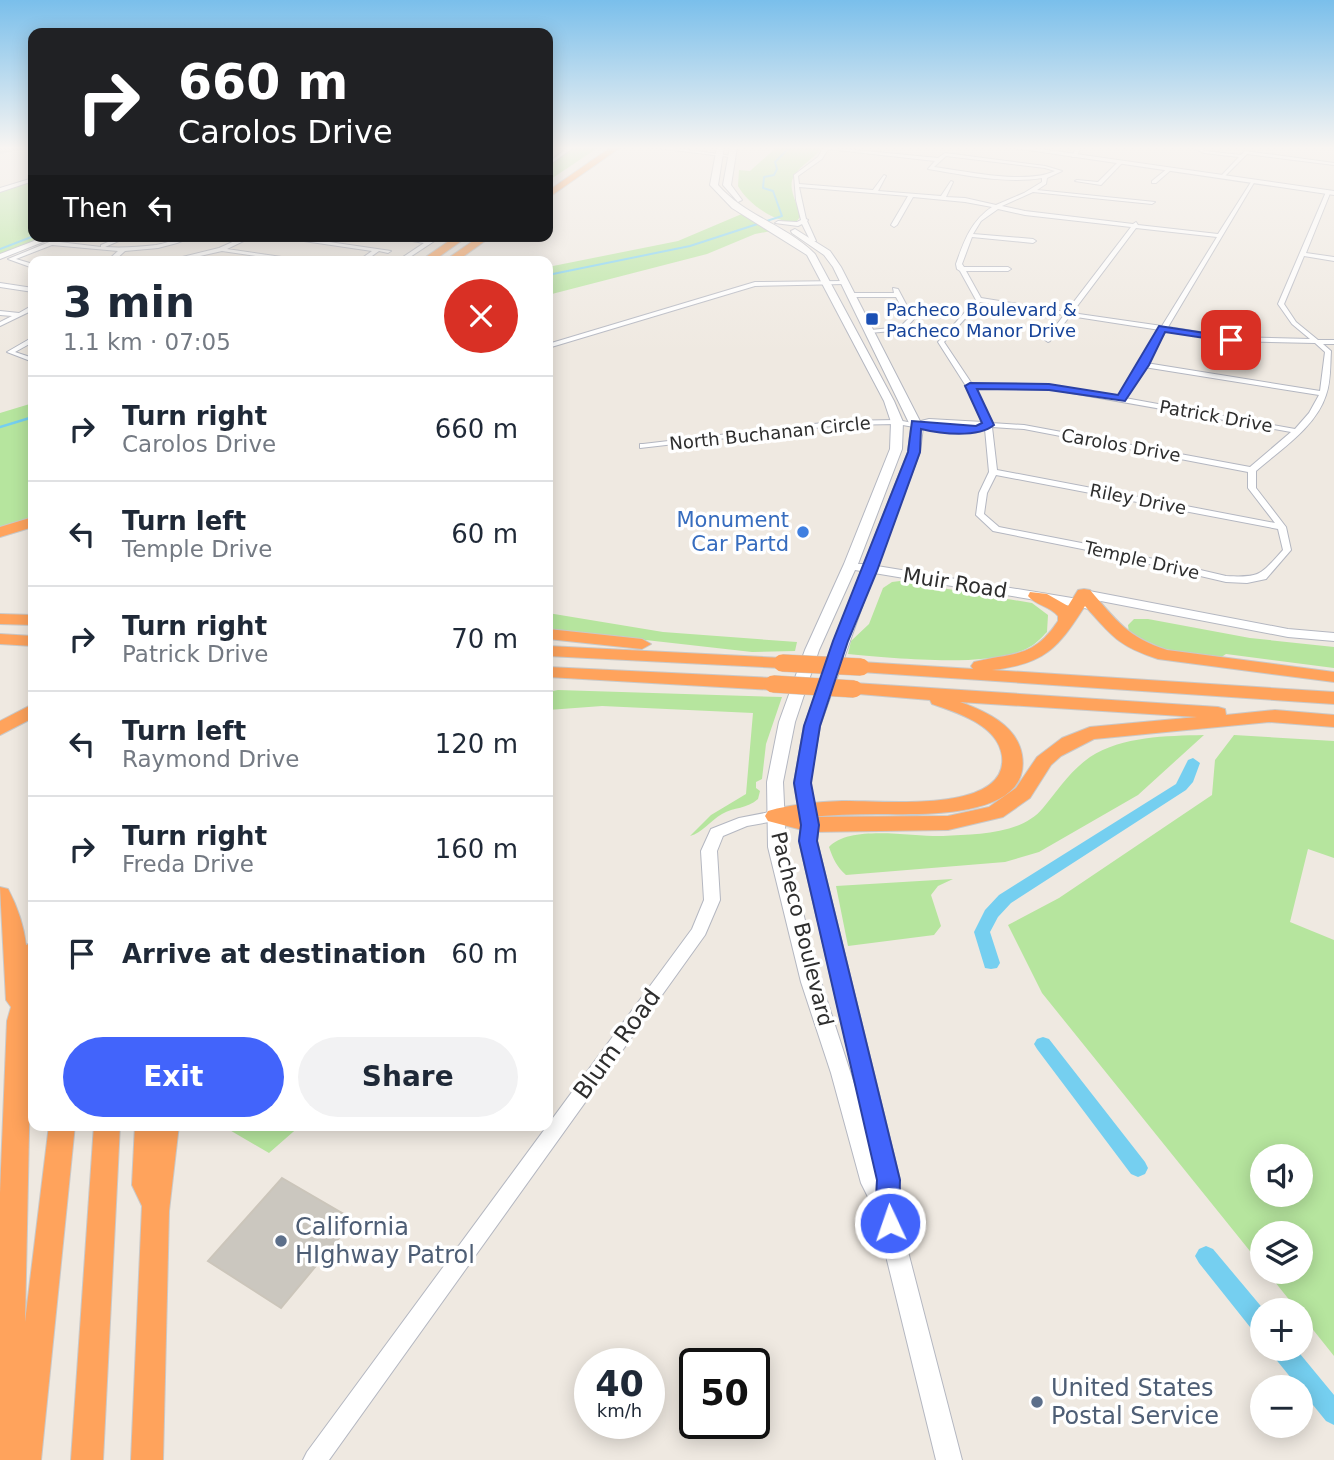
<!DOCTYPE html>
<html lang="en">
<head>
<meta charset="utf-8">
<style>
	body { margin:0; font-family:"DejaVu Sans",sans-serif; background:#f2f2f3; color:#1f2937; height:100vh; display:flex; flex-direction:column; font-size:26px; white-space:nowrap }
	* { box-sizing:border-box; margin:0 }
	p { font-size:23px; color:#747a83 }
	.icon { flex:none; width:38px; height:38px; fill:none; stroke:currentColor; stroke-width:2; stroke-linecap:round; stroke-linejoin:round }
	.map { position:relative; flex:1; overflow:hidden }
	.side { position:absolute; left:28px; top:256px; width:525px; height:875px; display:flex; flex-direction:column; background:#fff; border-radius:14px; box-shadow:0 4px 18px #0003 }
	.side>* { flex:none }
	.banner { position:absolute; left:28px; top:28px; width:525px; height:214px; border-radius:14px; box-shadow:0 4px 18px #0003; background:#202124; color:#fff; overflow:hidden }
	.controls { position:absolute; left:1250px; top:1144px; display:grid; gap:14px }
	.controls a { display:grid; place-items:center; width:63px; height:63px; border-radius:50%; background:#fff; box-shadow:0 4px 18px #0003; font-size:35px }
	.speed { position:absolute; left:574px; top:1348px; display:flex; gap:14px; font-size:35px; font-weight:700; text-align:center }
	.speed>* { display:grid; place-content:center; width:91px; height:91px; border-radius:50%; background:#fff; box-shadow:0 4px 18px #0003; line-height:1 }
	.speed small { font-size:18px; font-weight:400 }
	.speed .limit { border:4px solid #111; border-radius:10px; background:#fff; color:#111 }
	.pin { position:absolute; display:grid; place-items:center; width:60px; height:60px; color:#fff; margin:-30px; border-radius:14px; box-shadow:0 4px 10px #0006 }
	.me { position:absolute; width:77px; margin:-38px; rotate:357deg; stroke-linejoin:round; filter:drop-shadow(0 0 5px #0008) }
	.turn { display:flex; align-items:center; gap:24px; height:147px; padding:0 35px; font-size:32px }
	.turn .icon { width:91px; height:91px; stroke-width:2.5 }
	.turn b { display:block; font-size:49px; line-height:60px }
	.then { display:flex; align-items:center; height:66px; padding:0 35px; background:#0003; gap:14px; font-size:26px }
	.round { display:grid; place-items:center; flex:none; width:74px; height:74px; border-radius:37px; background:#f2f2f3 }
	.summary { display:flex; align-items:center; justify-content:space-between; height:119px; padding:0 35px }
	h1 { font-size:42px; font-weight:700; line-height:52px }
	.cta { display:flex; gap:14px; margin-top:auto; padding:14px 35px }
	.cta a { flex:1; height:80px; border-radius:42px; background:#4264fb; color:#fff; font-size:28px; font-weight:700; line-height:80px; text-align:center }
	.cta a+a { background:#f2f2f3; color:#1f2937 }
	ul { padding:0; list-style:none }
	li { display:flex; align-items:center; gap:21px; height:105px; padding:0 35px; border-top:2px solid #e0e1e3 }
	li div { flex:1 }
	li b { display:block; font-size:26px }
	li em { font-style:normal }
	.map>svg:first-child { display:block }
	.green { fill:#b6e59e; fill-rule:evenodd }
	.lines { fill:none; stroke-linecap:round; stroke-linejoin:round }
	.stream-far1 { stroke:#75cff0; stroke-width:2 }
	.stream { stroke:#75cff0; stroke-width:2.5 }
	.canal { fill:#75cff0; fill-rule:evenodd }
	.taxiway { fill:#c9c8cc; fill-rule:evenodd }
	.building { fill:#cbc7bf; stroke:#cbc5ba; stroke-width:2 }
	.minor-casing { stroke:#b4b7c1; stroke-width:2 }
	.tertiary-casing { stroke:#b4b7c1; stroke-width:2 }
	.secondary-casing { stroke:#b4b7c1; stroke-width:2 }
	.motorway-casing { stroke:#c9c9c9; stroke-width:2 }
	.minor { fill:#fff; fill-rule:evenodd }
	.tertiary { fill:#fff; fill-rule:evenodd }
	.secondary { fill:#fff; fill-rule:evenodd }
	.motorway { fill:#ffa35c; fill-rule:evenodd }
	.motorway-bridge-casing { stroke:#c9c9c9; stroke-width:18; stroke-linecap:butt }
	.motorway-bridge { stroke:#ffa35c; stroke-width:17 }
	.route { fill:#4264fb; stroke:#2b41a3; stroke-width:2 }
	.transit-dot { fill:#1a4fb4; stroke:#fff; stroke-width:2.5 }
	.shop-dot { fill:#3f7fe0; stroke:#fff; stroke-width:2.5 }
	.service-dot { fill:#5c6f8a; stroke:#fff; stroke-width:2.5 }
	.labels { text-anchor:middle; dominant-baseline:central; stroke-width:7; stroke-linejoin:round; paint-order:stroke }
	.far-transit-label { font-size:18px; fill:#164399; stroke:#fff; text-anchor:start }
	.far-street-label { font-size:18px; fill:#2e2e2e; stroke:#fff }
	.shop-label { font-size:21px; fill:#366cbe; stroke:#fff; text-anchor:end }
	.street-label { font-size:21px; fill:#2e2e2e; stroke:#fff }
	.near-street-label { font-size:24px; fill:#2e2e2e; stroke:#fff }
	.near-service-label { font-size:24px; fill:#4e5e75; stroke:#fff; text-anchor:start }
</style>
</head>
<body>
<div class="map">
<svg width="1334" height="1460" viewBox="0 0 1334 1460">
	<rect width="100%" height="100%" fill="#efe9e1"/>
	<path class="green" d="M572 147H599L548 181V165Z
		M777 147H823C811 163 788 170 792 190 794 200 799 208 800 217L796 222C775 223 748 204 738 186L739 170 750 171Z
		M33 179V236H54L0 256V190Z
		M744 213 777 230 755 234 707 254 548 295V267L678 241Z
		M33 403V522L0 532V413Z
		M900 581 1032 603 1048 615 1047 632C1041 638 1035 645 1026 649 985 668 894 658 848 654L851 641 869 624 883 588 892 582Z
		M548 613 663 632 797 642 795 651 752 652 548 629Z
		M1134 619H1148L1250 638 1334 647V668L1226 654 1220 658 1164 649 1129 633 1128 625Z
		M558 690 782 697 766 744 762 779 756 782V788L760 791 758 799C747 809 734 807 722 814 710 821 702 833 690 836L711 815 746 794 753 713 602 706 548 710V692Z
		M1204 735 1138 795 1039 852 1005 862 846 875C837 867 833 859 829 847 850 824 913 837 943 836 975 834 1021 835 1043 808 1058 790 1070 771 1090 757 1123 736 1166 736 1204 735Z
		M1234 735 1334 741V858L1308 849 1290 922 1334 940V1356L1267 1272H1300V1234H1262V1266L1042 993 1008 925 1059 898 1212 795 1215 760ZM1262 1157H1300V1195H1262Z
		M953 879 938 886 931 895 941 926 934 935 848 946 836 886Z
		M221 1125H301L269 1153Z"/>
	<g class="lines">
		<path class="stream-far1" d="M0 249 34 236
			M548 275 690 246 782 216 773 191 763 188 764 177 774 175 777 169 775 162 790 147"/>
		<path class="stream" d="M0 427 33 417"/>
		<path class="canal" d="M1193 758 1200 763 1193 782 1186 790 1011 903 998 917 990 932 1000 963 997 968 991 969 985 968 974 932 985 910 999 895 1176 784 1188 760Z
			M1043 1037 1049 1039 1145 1162 1148 1168 1145 1174 1138 1177 1131 1174 1037 1049 1034 1044 1037 1039Z
			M1206 1246 1213 1249 1265 1311H1262V1335L1254 1332 1199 1263 1195 1256 1199 1249Z
			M1271 1349H1296L1334 1395V1425L1326 1421 1274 1357Z"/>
		<path class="taxiway" d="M0 147H20L18 150 0 154Z"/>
	</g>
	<path class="building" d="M282 1178 354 1220 281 1308 208 1261Z"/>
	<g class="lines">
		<g class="minor-casing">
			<path id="minor" d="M568 147H574L548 166V163Z
				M649 147H667L732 156 730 157Z
				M824 147 938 158 945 153 1045 166 1062 171 1047 178 1046 184 1037 190 1155 202 1152 204 1033 192 1002 206 1025 211 1133 224 1136 222 1138 225 1218 234 1251 182 1255 181 1168 327 1231 337 1310 339 1292 324 1278 304 1326 192 1331 191 1306 253 1334 257V261L1304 256 1284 304 1296 322 1318 340H1334V344H1323L1331 351C1330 365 1331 381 1326 395 1316 427 1280 450 1256 471V488L1286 527 1291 550 1266 579 1247 583 1226 582 1102 553 993 531 976 515 979 493 989 472 985 429 978 431 931 430 897 424 840 425 640 448V444H643L840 421 897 420 913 423 929 419 983 422 966 386 938 342 976 300 960 271 957 269 956 264C964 241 971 221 992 207L965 202 913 197 897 225 894 227 891 225 908 196 799 187 806 219 808 220 807 221 816 241 811 242 802 224 798 226 775 223 778 221 797 222 801 220 796 200 794 175 818 157ZM828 149 935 161 928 169C965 175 1006 184 1042 178V182L1024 193 996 205 965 198 946 197 953 182 951 181 941 196 878 191 886 176 884 175 873 190 799 184 798 176 822 159ZM946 156 1045 168 1055 171C1026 185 966 171 934 167ZM998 209 1025 215 1131 227 1066 312 981 298 966 271H1008L1011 269 1008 267H964L962 264 972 237 1033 243 1036 241 1033 239 973 234 981 221ZM1136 228 1217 237 1162 326 1072 313ZM980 302 1064 315 1045 340 1048 342 1050 341 1070 316 1160 330 1119 397 1049 385 972 384 944 342ZM1166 331 1231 341 1315 343 1325 352 1320 391 1146 363ZM1144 367 1319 395 1309 413 1295 429 1125 398ZM975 388 1049 389 1291 432 1250 467 1024 425 991 423ZM929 423 978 427 924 424ZM992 427 1024 429 1248 472V488L1275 523 997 470ZM996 475 1278 529 1283 550C1260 575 1261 578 1226 576L1102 547 999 527 984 514 987 493Z
				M1076 147H1081L1076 157H1072Z
				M1192 147H1199L1205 151 1241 155 1245 151 1334 163V165L1247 154 1223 178 1221 176 1239 157 1204 153Z
				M1119 161 1123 162 1101 185 1075 181 1077 180 1098 182Z
				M1168 168 1172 169 1156 183H1152V181Z
				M33 178V181L0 192V188Z
				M64 236H73L59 242 101 247V245L122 236H130L105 247C122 248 139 247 156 245 169 243 181 236 195 236L177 243 158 248 125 251 114 261H107L118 251 52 245 16 259 33 264V268L8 259Z
				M246 236H254L227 249 309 261H291L222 251 178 261H166L219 248Z
				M270 236H288L391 251 388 253 379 251 365 261H358L372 251Z
				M383 236H400L429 240 435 236H442L404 261H397L424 243Z
				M843 281 845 282V284L755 286 548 348V344L755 282Z
				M0 283 33 288V292L0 287Z
				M893 288 898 289 914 319 904 330 869 333V331L871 330 900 327 908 319 896 297H851L848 295 851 293H894Z
				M33 305V310L0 326V322L12 316 0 315V311L19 313Z
				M33 337V342L15 352 33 358V362L7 352Z"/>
		</g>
		<g class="tertiary-casing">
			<path id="tertiary" d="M1008 147H1027L1334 191V195Z
				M47 236H58L0 259V254Z
				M1084 590 1288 629 1334 633V641L1288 637 1080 597 1078 594 1080 591Z
				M775 811 783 816 780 820 747 826 723 836 717 851 720 900 705 935 329 1460H303L307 1452 692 929 704 900 701 851 711 829 739 818Z"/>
		</g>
		<g class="secondary-casing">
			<path id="secondary" d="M717 147H724L718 185C745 216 786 225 815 254L894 401 903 422 902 449 858 564H864L908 452 911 427 833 267 824 255 792 233 791 231 795 229 830 251 841 267 923 427 920 452 877 566 1090 601 1097 605 1090 609 874 573 820 726 810 783 819 825 817 841 900 1180 897 1209 962 1460H936L875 1211 861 1183 831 1073 801 982 768 847 767 782 779 722 805 650 844 564 890 449 891 422 884 401 807 255 732 208 710 185ZM855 570 861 571 804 726 794 783 801 825 799 841 859 1099 821 982 786 847 783 782 795 722 819 650Z
				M730 147H737L731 185 742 200 738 202 723 185Z"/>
		</g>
		<g class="motorway-casing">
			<path id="motorway" d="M611 147H621L548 198V191Z
				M456 236 467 237 433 261H420Z
				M480 236H492L457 261H444Z
				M33 517V527L0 537V527Z
				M1084 589 1090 590C1117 621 1127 637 1167 650L1334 672V682L1158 659C1118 646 1112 636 1085 606 1058 648 1045 664 992 670L1334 692V704L861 672 852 667 861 662 973 669 971 666 974 662C1013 652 1033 659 1058 621V616C1050 606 1035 605 1028 596L1030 592 1047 594 1068 606 1078 590Z
				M0 614 33 615V625L0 624Z
				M548 629 642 639 651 644 642 649 548 639Z
				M0 634 33 636V646L0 644Z
				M548 646 782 658 791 663 782 668 548 656Z
				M548 667 773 678 782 684 773 690 548 677Z
				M854 683 1218 707 1225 709 1226 715 1275 710 1334 715V727L1269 722 1094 739 1061 756 1051 765 1030 798 1003 817 948 830 810 832 768 821 765 816 768 811C792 804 817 802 842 801 878 800 1009 815 1002 756 998 725 958 713 932 704L930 700 847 693 845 689 847 685ZM960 702 1197 717 1090 727 1062 738 1037 757 1016 788 989 807 948 816 808 817C831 815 854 814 877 814 915 814 1033 821 1022 755 1017 725 985 711 960 702Z
				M33 704V718L0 735V721Z
				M0 887 8 889C17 906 24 926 26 945L33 942 25 1322 49 1125H75L41 1460H0V1193L7 1021 11 1007 6 1000Z
				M94 1125H120L103 1460H71Z
				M135 1125H179L169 1211 163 1460H131L142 1206 132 1185Z"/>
		</g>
		<use href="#minor" class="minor"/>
		<use href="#tertiary" class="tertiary"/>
		<use href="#secondary" class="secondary"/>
		<use href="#motorway" class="motorway"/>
		<g class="motorway-bridge-casing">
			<path id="motorway-bridge" d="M782 663 861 667
				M773 684 854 689"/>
		</g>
		<use href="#motorway-bridge" class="motorway-bridge"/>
	</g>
	<linearGradient id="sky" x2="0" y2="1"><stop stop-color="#7abfeb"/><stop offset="0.42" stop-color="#f8f5f2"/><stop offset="1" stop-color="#f8f5f2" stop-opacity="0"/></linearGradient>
	<rect width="1334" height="352" fill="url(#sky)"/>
	<path class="route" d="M1159 326 1231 337 1236 340 1231 342 1165 332 1149 365 1125 401 1049 390 977 389 994 425C978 438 941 434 921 429L920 452 877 571 848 641 820 726 811 783 819 825 817 841 900 1180C899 1193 902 1221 898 1230L890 1233 881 1230C874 1213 876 1198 877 1180L799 841 801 825 794 783 804 726 833 641 908 452 912 421 976 426 982 423 965 386 970 383 1049 384 1118 395Z"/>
	<rect class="transit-dot" x="865" y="312" width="14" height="14" rx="3.5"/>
	<circle class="shop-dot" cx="803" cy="532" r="7"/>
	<g class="service-dot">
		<circle cx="281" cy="1241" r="7"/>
		<circle cx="1037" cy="1402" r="7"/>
	</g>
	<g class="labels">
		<g class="far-transit-label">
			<text x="886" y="309">Pacheco Boulevard &amp;<tspan x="886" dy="21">Pacheco Manor Drive</tspan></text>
		</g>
		<g class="far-street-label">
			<text transform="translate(1216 416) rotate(10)">Patrick Drive</text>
			<text transform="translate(770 433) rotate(-6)">North Buchanan Circle</text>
			<text transform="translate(1121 445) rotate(10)">Carolos Drive</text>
			<text transform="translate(1138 499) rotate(11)">Riley Drive</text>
			<text transform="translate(1142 560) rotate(13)">Temple Drive</text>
		</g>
		<g class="shop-label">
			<text x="789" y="520">Monument<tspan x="789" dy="24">Car Partd</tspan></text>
		</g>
		<g class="street-label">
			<text transform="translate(955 583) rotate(9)">Muir Road</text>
			<text transform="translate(802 929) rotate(76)">Pacheco Boulevard</text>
		</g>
		<g class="near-street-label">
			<text transform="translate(617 1044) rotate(-54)">Blum Road</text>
		</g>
		<g class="near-service-label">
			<text x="295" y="1227">California<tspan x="295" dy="28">HIghway Patrol</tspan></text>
			<text x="1051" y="1388">United States<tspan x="1051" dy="28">Postal Service</tspan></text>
		</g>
	</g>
</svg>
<div class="controls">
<a><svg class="icon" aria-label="sound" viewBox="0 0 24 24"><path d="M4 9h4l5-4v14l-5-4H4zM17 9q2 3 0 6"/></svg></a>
<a><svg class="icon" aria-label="layers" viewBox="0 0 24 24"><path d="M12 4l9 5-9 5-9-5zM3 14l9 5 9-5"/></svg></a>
<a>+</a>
<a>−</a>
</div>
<div class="speed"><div>40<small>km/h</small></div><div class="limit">50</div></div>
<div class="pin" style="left:1231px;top:340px;background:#d93025"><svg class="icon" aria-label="arrive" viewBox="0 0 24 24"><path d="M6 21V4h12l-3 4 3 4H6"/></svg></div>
<svg class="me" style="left:890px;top:1223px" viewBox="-20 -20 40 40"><circle r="17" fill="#4264fb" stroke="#fff" stroke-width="3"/><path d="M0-11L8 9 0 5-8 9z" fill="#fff"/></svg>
<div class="banner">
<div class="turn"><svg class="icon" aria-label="right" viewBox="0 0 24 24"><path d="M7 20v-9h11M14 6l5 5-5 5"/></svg><div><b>660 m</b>Carolos Drive</div></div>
<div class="then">Then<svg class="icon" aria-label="left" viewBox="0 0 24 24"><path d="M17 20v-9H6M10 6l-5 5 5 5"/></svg></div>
</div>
<section class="side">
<div class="summary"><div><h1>3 min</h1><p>1.1 km · 07:05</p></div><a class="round" style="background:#d93025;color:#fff"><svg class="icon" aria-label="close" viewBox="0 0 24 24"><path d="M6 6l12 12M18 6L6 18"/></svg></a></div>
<ul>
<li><svg class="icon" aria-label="right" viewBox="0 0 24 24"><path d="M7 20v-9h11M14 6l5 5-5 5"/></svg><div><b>Turn right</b><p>Carolos Drive</p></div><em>660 m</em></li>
<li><svg class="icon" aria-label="left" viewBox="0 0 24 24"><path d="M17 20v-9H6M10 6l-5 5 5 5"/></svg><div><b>Turn left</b><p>Temple Drive</p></div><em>60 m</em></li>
<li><svg class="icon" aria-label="right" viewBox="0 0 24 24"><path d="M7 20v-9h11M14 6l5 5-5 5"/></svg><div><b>Turn right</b><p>Patrick Drive</p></div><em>70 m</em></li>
<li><svg class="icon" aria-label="left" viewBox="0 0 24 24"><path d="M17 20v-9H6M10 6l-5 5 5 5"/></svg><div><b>Turn left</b><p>Raymond Drive</p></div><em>120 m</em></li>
<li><svg class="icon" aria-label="right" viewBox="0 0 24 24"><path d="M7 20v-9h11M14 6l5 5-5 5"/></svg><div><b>Turn right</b><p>Freda Drive</p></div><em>160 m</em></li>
<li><svg class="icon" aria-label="arrive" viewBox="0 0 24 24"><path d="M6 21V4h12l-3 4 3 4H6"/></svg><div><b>Arrive at destination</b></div><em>60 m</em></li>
</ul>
<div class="cta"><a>Exit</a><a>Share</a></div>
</section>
</div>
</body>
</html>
